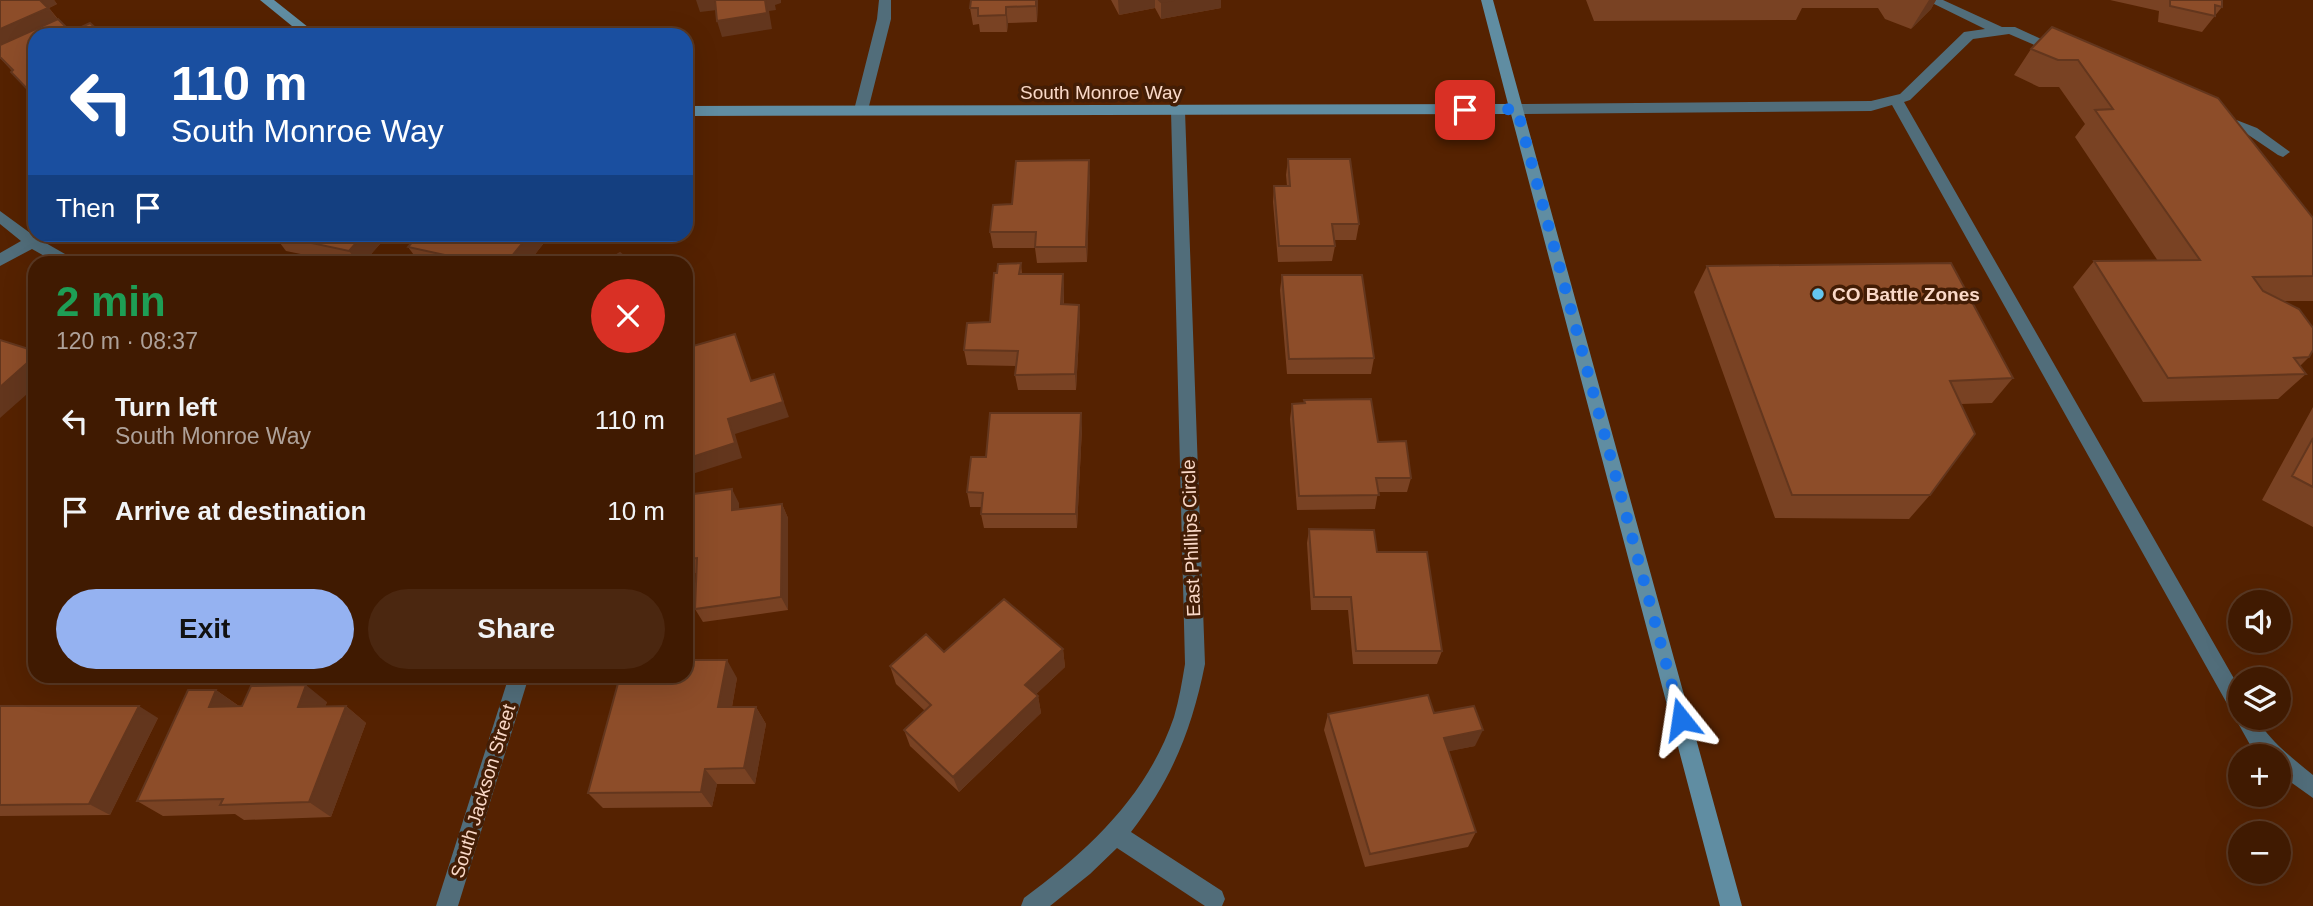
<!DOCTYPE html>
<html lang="en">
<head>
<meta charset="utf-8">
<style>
	body { margin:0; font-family:Helvetica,sans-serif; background:#4b2710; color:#f1f3f6; height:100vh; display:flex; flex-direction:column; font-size:26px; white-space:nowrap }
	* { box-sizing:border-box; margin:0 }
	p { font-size:23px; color:#aea199 }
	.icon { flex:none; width:38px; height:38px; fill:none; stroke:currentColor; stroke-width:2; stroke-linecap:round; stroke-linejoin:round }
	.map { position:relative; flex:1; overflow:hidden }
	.side { position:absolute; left:28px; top:256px; width:665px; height:427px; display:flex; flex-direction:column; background:#401a01; border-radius:21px; box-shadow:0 7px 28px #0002,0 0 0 2px #593823 }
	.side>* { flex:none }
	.guide { position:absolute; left:28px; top:28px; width:665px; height:214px; border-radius:21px; box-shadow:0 7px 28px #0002,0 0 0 2px #593823; background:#1a4fa0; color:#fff; overflow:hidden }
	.fabs { position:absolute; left:2228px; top:590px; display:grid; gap:14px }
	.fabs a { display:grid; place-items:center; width:63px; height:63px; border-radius:50%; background:#401a01; box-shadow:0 7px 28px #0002,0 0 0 2px #593823; font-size:35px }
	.pin { position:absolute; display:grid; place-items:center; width:60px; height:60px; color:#fff; margin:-30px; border-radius:14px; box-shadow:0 4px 10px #0006 }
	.me { position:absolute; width:77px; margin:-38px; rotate:345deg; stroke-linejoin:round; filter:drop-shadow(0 0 5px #0008) }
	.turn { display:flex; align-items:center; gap:24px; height:147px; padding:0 28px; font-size:32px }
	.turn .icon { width:91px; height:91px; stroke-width:2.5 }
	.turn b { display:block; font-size:49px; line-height:60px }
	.then { display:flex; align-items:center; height:66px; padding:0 28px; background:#0003; gap:14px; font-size:26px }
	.round { display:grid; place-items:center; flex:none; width:74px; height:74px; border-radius:37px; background:#4b2710 }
	.summary { display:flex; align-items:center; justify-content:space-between; height:119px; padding:0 28px }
	h1 { font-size:42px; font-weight:700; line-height:52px; color:#1e9e55 }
	.button { display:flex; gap:14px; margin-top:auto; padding:14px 28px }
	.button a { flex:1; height:80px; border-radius:42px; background:#95b2f1; color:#111; font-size:28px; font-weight:700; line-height:80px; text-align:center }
	.button a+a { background:#4b2710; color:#f1f3f6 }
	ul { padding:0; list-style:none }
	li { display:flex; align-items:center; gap:21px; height:91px; padding:0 28px }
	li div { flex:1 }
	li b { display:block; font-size:26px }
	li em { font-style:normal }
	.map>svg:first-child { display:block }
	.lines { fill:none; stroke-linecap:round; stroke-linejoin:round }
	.lane { fill:#516d7a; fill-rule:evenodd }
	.street { fill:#516d7a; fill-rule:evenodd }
	.secondary { fill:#608da2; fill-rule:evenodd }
	.wall { fill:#794223 }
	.shaded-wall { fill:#63361d }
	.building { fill:#8d4d29; stroke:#63361d; stroke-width:2 }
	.route { stroke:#1a73e8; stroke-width:12; stroke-dasharray:0 21.6 }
	.poi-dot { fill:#64c5ee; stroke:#431d05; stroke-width:2.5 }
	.labels { text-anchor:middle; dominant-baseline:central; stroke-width:7; stroke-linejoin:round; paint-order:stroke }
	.street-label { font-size:19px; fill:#fad9c8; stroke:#431d05 }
	.poi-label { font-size:19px; font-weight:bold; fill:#fad9c8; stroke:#431d05; text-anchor:start }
</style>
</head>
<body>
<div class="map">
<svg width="2313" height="906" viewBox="0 0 2313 906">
	<rect width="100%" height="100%" fill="#552201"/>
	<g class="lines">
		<path class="lane" d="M1926 0H1943L2002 27H2015L2067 51 2065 54H2055L2009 34 1973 39 1910 100 1904 102 2240 689V718H2256C2271 742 2291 757 2313 775V798L2278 773V756H2259L2253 750 1892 105 1871 111 1517 114 1510 109 1517 104 1871 101 1900 94 1964 32 1985 29Z
			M2221 114 2257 128 2290 152 2283 157 2278 155 2247 134 2216 122 2214 119Z"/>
		<path class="street" d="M879 0H891V19L868 110 861 115 854 110 877 19Z
			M1178 106 1185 111 1205 664C1192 729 1172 779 1131 832L1222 891 1225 899 1222 906H1205L1117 848 1090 874 1050 906H1021L1024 898C1089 850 1147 796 1174 717 1179 700 1182 682 1185 664L1171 111Z
			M0 211 37 238 72 258 74 262H55L32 249 0 266V253L21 241 0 224Z
			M509 676H529L458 906H436Z"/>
		<path class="secondary" d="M260 0H274L318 35H303Z
			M1481 0H1493L1742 906H1720L1511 114 686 116V106L1508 104Z"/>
	</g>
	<path class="wall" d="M0 0H54L57 4 49 8 58 19 71 32 103 35H35V98L11 72 12 71 0 58Z
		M971 0H1038L1037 22 1008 23 1007 32H980L979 24 973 25 970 8Z
		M1111 0H1221V8L1161 19 1155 8 1119 15Z
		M1586 0H1936L1931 9 1911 29 1885 19 1878 8H1802L1796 20 1594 21Z
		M2110 0H2222V7L2202 32 2158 22 2159 11Z
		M2052 27 2313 218V301H2283L2309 357 2300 366 2306 374 2278 399 2143 402 2073 287 2094 261H2158L2075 137 2085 124 2059 87H2039L2014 75 2031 49Z
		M1288 159 1359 224 1356 240H1334L1335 246 1332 261 1278 262 1273 202 1274 186H1287L1286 175Z
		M1090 177 1087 262 1037 263 1035 248H993L990 232 1012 204Z
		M274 234H389L364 262H340L286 251 274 235Z
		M419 234H551L529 262H419L408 247Z
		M1021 263 1022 274H1063L1064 289V304L1079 305 1080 320 1076 390H1018L1015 375 1016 366 967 365 964 350 990 322 997 273Z
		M1707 266 2013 378 1992 403 1961 404 1930 495 1909 519 1775 518 1694 292Z
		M1282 275 1374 358 1371 374H1287L1280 290Z
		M1304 400 1411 478 1407 492H1378L1375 509 1297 510 1290 419 1292 404 1304 403Z
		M2313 407V527L2262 500Z
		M1082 428 1077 528H984L981 514V507H970L967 492Z
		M686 495 739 503V509L782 504 788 518V610L703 622 695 609 697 573 686 574Z
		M1309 529 1442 651 1437 664H1353L1348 610H1311L1307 543Z
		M1063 649 1065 667 1036 694 1038 696 1041 713 959 792 910 746 904 730 925 711 896 684 890 666 944 652Z
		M737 678 732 707H756L766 724 755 784H717L712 807 603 808 588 793Z
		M216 690 239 706 327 702 325 707 346 706 366 723 331 817 244 820 235 814 163 816 137 801Z
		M0 706 158 718 110 815 0 816Z
		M1434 713 1475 746 1448 751 1476 832 1468 847 1365 867 1324 730 1328 714Z"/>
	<path class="shaded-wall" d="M38 0H54L57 4 49 8 61 24 0 51V29Z
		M696 0H714L717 10 700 12Z
		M765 0H781V3L775 5 776 10 769 11 772 29 722 37 717 21Z
		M1036 0H1038L1037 22 1036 6Z
		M1118 0H1155V8L1119 15Z
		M1174 0H1221V8L1161 19V2Z
		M1929 0H1936L1931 9 1911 29Z
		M1006 7 1008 23 1007 32 1006 15Z
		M1089 160 1090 177 1087 262 1086 247Z
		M364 234H389L364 262H358L349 251Z
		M530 234H551L529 262H507Z
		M1063 274 1064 289 1063 320 1061 304Z
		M686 305 693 320 686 324Z
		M1079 305 1080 320 1076 390 1075 374Z
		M35 356V387L0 418V387Z
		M774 374 789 417 735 434 742 458 686 476V459Z
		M1081 413 1082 428 1077 528 1076 514Z
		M732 489 739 503V524L732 510Z
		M782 504 788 518V610L781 597Z
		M1063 649 1065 667 1028 702 1025 685Z
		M727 660 737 678 729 723 718 707Z
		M306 685 327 702 319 724 298 707Z
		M216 690 240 707H209Z
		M1038 696 1041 713 959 792 953 777Z
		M139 706 158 718 110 815 89 804Z
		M346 706 366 723 331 817 309 802Z
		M756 707 766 724 755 784 744 768Z
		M1483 730 1475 746 1436 754 1444 738Z
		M705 769 717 784 712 807 701 792Z"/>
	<path class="building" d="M0 0H40L48 8 0 29Z
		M715 0H765L767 13 717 21Z
		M971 0H1036V6L1006 7V15L978 16V8H970Z
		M1159 0H1174L1161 2Z
		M2170 0H2222V7L2215 5V16L2170 6Z
		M58 19 71 32 90 23 103 35H35V97L11 72 13 70 0 57V45Z
		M2052 27 2218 98 2313 218V276L2253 277 2263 291 2299 309 2313 328V350L2309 357 2294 358 2306 374 2168 378 2094 261 2200 260 2095 110 2113 109 2078 60H2058L2031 49Z
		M1288 159H1350L1359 224H1332L1335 246H1279L1274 186H1290Z
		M1089 160 1086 247H1035L1036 232H990L993 205 1012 204 1016 161Z
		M274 234H364L349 251 274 235Z
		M419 234H530L507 262H477L408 247Z
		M620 253 631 262H605Z
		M1021 263 1019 274H1063L1061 304 1079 305 1075 374 1015 375 1018 351 964 350 967 323 990 322 994 273H997L998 264Z
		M1951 263 2013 378 1950 381 1975 434 1930 495H1792L1707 266Z
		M1282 275H1362L1374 358 1289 359Z
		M735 334 751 381 774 374 783 402 728 419 735 443 686 459V348Z
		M0 340 35 351V356L0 387Z
		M1371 399 1378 442 1406 441 1411 478H1376L1379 495 1299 496 1292 404 1305 403 1304 400Z
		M990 413H1081L1076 514H981L983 493 967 492 971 457H986Z
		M2313 438V487L2292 476Z
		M732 489V510L782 504 781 597 695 609 697 558 686 559V495Z
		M1309 529 1374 530 1377 552H1427L1442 651H1356L1351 597H1314Z
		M1004 599 1063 649 1025 685 1038 696 953 777 904 730 931 705 890 666 926 634 944 652Z
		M686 660H727L718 707H756L744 768 705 769 701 792 588 793 620 676H686Z
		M306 685 298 707 346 706 309 802 220 805 223 799 137 801 188 690H216L209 707 242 706 251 686Z
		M1428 695 1434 713 1474 706 1483 730 1444 738 1476 832 1370 854 1328 714Z
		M0 706H139L89 804 0 805Z"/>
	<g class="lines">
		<path class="route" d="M1465 110 1517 109 1681 719"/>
	</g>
	<circle class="poi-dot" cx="1818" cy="294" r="7"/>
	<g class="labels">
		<g class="street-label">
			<text x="1101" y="92">South Monroe Way</text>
			<text transform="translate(1191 538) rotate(-92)">East Phillips Circle</text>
			<text transform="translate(483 791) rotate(-73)">South Jackson Street</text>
		</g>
		<g class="poi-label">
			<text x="1832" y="294">CO Battle Zones</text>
		</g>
	</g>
</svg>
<div class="fabs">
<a><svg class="icon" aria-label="sound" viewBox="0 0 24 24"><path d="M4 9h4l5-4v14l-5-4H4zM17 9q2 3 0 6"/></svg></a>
<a><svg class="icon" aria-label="layers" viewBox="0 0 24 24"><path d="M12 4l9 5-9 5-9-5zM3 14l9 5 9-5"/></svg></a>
<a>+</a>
<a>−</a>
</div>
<div class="pin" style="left:1465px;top:110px;background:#d93025"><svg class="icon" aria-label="arrive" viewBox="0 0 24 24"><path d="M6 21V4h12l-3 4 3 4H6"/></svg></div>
<svg class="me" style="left:1681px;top:719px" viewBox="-20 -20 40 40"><path d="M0-17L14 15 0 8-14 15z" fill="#1a73e8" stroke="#fff" stroke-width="4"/></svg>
<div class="guide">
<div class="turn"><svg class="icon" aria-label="left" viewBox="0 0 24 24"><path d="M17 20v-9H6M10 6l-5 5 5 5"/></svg><div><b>110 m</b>South Monroe Way</div></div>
<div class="then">Then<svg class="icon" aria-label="arrive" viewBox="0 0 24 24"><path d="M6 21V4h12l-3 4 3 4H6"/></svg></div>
</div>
<section class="side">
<div class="summary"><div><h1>2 min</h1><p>120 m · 08:37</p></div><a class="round" style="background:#d93025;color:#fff"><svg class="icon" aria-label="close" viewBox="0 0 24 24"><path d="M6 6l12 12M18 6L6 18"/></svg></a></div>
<ul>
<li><svg class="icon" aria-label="left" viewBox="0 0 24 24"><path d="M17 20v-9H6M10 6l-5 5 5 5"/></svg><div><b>Turn left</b><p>South Monroe Way</p></div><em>110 m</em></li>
<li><svg class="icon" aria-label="arrive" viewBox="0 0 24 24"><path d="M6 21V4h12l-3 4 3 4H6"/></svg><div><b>Arrive at destination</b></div><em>10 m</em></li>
</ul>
<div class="button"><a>Exit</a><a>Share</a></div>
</section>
</div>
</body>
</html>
